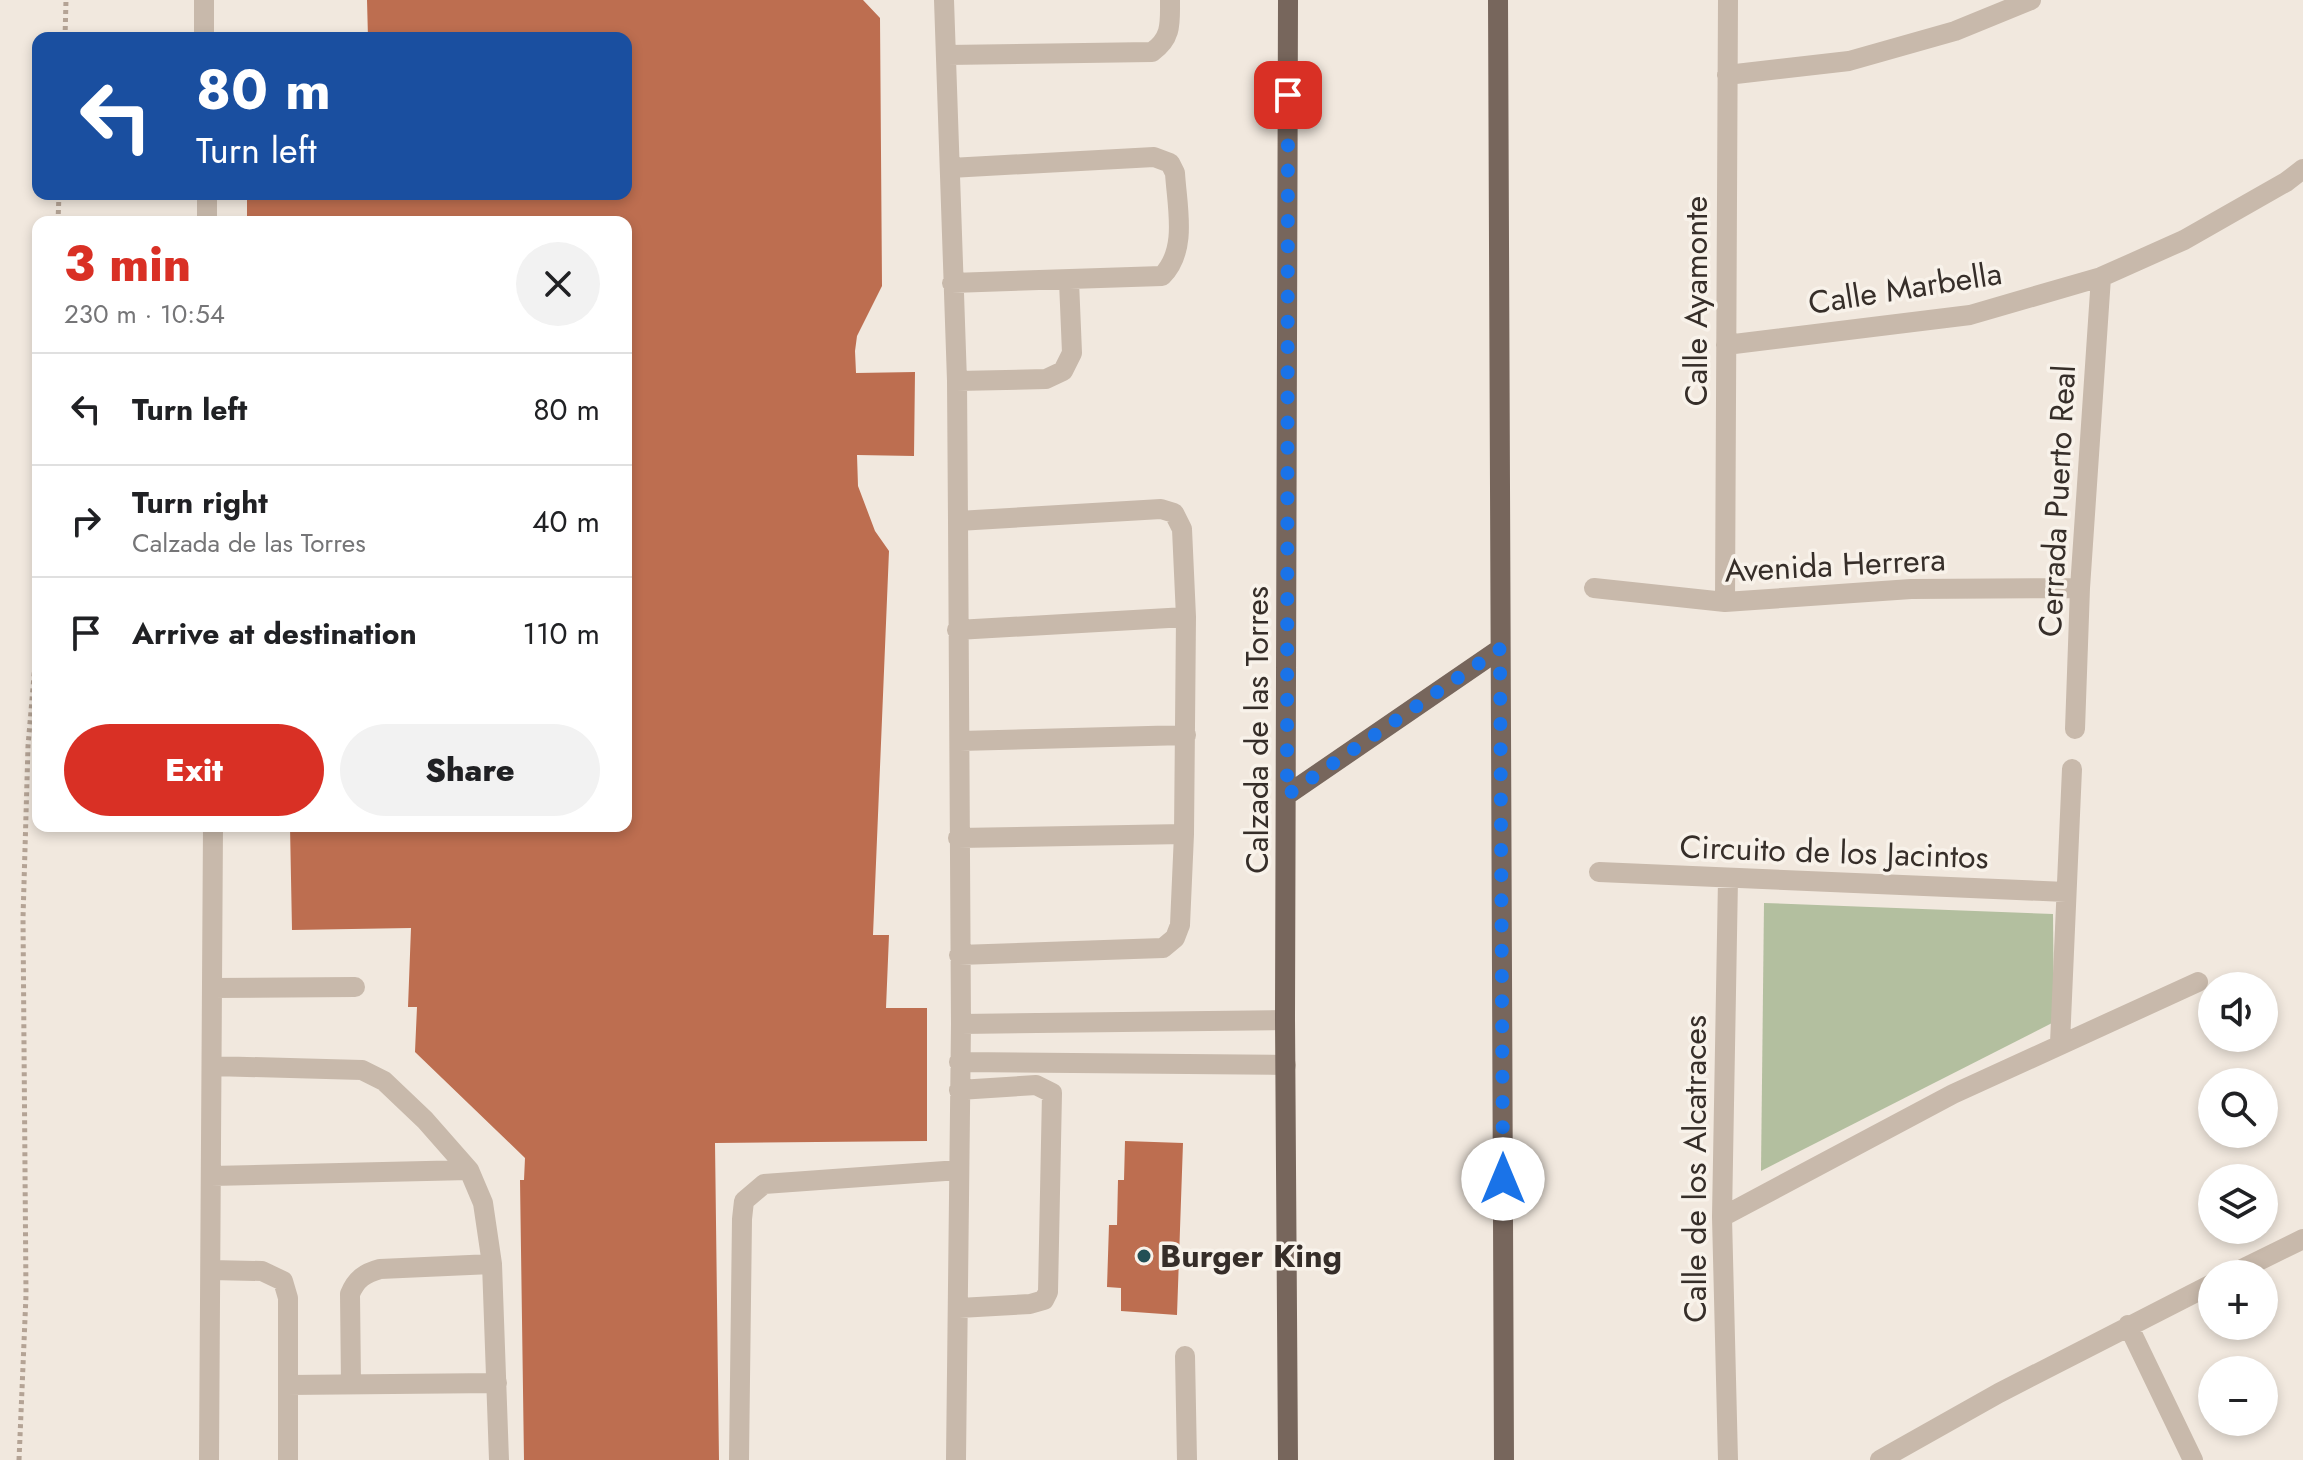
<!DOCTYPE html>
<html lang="en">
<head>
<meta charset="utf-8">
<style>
	body { margin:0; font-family:Jost,sans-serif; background:#f2f2f2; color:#202124; height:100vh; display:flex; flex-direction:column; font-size:30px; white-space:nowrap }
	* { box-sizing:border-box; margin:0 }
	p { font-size:26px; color:#757577 }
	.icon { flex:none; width:44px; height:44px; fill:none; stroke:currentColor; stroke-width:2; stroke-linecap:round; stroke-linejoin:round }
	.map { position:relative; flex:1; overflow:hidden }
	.sheet { position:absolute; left:32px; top:216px; width:600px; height:616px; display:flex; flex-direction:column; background:#fff; border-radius:16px; box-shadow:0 4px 12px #0003 }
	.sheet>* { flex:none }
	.guide { position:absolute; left:32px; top:32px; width:600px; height:168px; border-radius:16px; box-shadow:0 4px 12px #0003; background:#1a4fa0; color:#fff; overflow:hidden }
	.buttons { position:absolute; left:2198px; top:972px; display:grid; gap:16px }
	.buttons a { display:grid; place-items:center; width:80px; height:80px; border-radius:50%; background:#fff; box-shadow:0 4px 12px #0003; font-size:40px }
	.pin { position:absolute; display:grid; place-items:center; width:68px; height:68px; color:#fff; margin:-34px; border-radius:16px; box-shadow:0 4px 12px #0006 }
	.me { position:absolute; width:88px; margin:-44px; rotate:0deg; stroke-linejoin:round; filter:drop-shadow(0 0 6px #0008) }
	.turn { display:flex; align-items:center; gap:28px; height:168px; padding:0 32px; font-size:36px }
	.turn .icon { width:104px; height:104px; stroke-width:2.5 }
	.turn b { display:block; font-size:56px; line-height:68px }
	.round { display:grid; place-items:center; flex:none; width:84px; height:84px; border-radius:42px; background:#f2f2f2 }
	.headline { display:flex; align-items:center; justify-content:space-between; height:136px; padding:0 32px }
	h1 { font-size:48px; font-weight:800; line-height:60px; color:#d93025 }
	.primary-button { display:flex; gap:16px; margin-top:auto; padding:16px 32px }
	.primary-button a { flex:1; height:92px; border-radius:48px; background:#d93025; color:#fff; font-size:32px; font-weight:800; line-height:92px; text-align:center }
	.primary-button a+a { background:#f2f2f2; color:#202124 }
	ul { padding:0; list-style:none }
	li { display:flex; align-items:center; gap:24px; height:112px; padding:0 32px; border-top:2px solid #e0e0e0 }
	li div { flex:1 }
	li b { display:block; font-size:30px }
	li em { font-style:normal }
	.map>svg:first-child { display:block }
	.green { fill:#b3bf9f }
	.building { fill:#bd6e50 }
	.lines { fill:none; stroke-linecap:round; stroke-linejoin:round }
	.path { stroke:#b4a395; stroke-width:5; stroke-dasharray:4 4; stroke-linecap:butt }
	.minor { stroke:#c8b9ab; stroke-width:20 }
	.major { stroke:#77665c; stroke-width:20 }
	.route { stroke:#1a73e8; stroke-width:14; stroke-dasharray:0 25.2 }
	.poi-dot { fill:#224f55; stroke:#f8f2ea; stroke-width:3 }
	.labels { text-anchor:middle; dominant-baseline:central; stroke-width:7; stroke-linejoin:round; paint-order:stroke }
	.street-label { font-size:32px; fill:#362e29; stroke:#f8f2ea }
	.poi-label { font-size:32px; font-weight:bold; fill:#362e29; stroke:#f8f2ea; text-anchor:start }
</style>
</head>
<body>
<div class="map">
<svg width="2303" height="1460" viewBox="0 0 2303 1460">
	<rect width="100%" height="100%" fill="#f1e8de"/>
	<path class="green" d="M1764 903 2053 914 2054 1022 1761 1171Z"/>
	<path class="building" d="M367 0H863L880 18 882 286 857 336 855 351 856 373 915 372 914 456 857 455 858 486 875 531 889 551 873 935H889L886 1008H927V1141L715 1143 719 1460H524L520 1180H524L525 1158 415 1052 417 1007H408L411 928 292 930 290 826H626V222H247V194H626V38H368Z
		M1125 1141 1183 1143 1177 1315 1121 1311V1288L1107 1287 1109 1225H1117L1118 1180H1124Z"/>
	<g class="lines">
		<path class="path" d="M65 38 66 0
			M58 222 59 194
			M19 1460 26 1295 23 918 28 746 38 629"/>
		<path class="minor" d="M204 0V38
			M944 0 957 381 958 521 961 1024 956 1460
			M947 55 1152 52C1172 38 1170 23 1170 0
			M1727 75 1849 61 1955 31 2031 0
			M950 168 1154 157 1170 163 1175 173C1177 207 1188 250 1162 276L952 283
			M207 194V222
			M1726 345 1970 315 2101 277 2184 240 2286 182 2303 169
			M957 381 1046 379 1063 371 1072 353 1069 281
			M958 521 1161 509 1174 513 1182 529 1186 617 1184 834 1180 925 1175 938 1163 948 959 955
			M1594 588 1725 602 1911 589 2080 588
			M1725 602 1728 0
			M957 630 1186 617
			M2075 729 2080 588 2101 277
			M960 741 1186 735
			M958 838 1184 834
			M1599 872 2066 892
			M212 988 355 987
			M961 1024 1285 1020
			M2060 1043 2072 769
			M959 1062 1286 1065
			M212 1066 362 1070 384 1081 425 1120 469 1170 483 1203 492 1264 499 1460
			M959 1090 1036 1085 1052 1093 1048 1292 1044 1300 1030 1304 959 1308
			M211 1176 469 1170
			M1722 1217 1953 1094 2198 982
			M211 1270 262 1271 283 1281 288 1298V1460
			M2232 1274 2303 1239
			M2128 1325 2193 1460
			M1185 1356 1187 1460
			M351 1384 350 1294C356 1279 365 1273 380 1269L492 1264
			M288 1385 497 1383
			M209 1460 213 826
			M739 1460 742 1219 744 1201 764 1184 959 1170
			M1728 1460 1722 1217 1728 879
			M1880 1460 1999 1393 2212 1284"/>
		<path class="major" d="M1288 0 1285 1020 1288 1460
			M1498 0 1504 1460
			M1287 795 1500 649"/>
	</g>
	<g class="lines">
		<path class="route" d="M1288 95 1287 795 1500 649 1503 1179"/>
	</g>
	<circle class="poi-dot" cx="1144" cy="1256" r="8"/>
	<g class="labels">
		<g class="street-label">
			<text transform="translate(1905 288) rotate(-9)">Calle Marbella</text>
			<text transform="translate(1696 301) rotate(-90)">Calle Ayamonte</text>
			<text transform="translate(2057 501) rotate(-87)">Cerrada Puerto Real</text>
			<text transform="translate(1835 565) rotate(-3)">Avenida Herrera</text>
			<text transform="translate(1257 730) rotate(-90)">Calzada de las Torres</text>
			<text transform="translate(1834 852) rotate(2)">Circuito de los Jacintos</text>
			<text transform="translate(1695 1169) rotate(-90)">Calle de los Alcatraces</text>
		</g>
		<g class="poi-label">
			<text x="1160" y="1256">Burger King</text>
		</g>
	</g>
</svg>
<div class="buttons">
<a><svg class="icon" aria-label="sound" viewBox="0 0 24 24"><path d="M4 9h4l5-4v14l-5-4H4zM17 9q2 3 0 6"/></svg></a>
<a><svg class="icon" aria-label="search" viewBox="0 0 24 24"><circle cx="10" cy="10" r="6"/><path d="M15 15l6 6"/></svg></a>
<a><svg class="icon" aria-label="layers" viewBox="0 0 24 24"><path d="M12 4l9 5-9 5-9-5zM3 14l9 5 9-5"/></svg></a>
<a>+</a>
<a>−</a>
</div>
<div class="pin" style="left:1288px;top:95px;background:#d93025"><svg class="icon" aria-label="arrive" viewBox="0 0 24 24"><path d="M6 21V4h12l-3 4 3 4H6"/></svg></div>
<svg class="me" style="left:1503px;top:1179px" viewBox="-20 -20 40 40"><circle r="19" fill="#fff"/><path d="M0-13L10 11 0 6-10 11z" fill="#1a73e8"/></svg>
<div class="guide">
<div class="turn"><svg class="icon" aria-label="left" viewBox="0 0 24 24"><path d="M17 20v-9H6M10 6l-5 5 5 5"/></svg><div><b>80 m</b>Turn left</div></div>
</div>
<section class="sheet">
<div class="headline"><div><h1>3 min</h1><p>230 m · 10:54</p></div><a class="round"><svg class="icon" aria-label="close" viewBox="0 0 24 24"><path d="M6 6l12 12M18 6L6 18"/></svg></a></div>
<ul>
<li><svg class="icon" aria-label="left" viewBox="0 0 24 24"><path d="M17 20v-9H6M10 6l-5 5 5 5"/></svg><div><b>Turn left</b></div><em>80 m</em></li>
<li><svg class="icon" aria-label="right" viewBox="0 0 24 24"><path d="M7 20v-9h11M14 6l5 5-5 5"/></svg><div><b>Turn right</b><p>Calzada de las Torres</p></div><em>40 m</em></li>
<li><svg class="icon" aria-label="arrive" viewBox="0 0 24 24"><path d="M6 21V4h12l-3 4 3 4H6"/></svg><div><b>Arrive at destination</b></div><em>110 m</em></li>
</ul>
<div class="primary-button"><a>Exit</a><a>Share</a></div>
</section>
</div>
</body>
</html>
